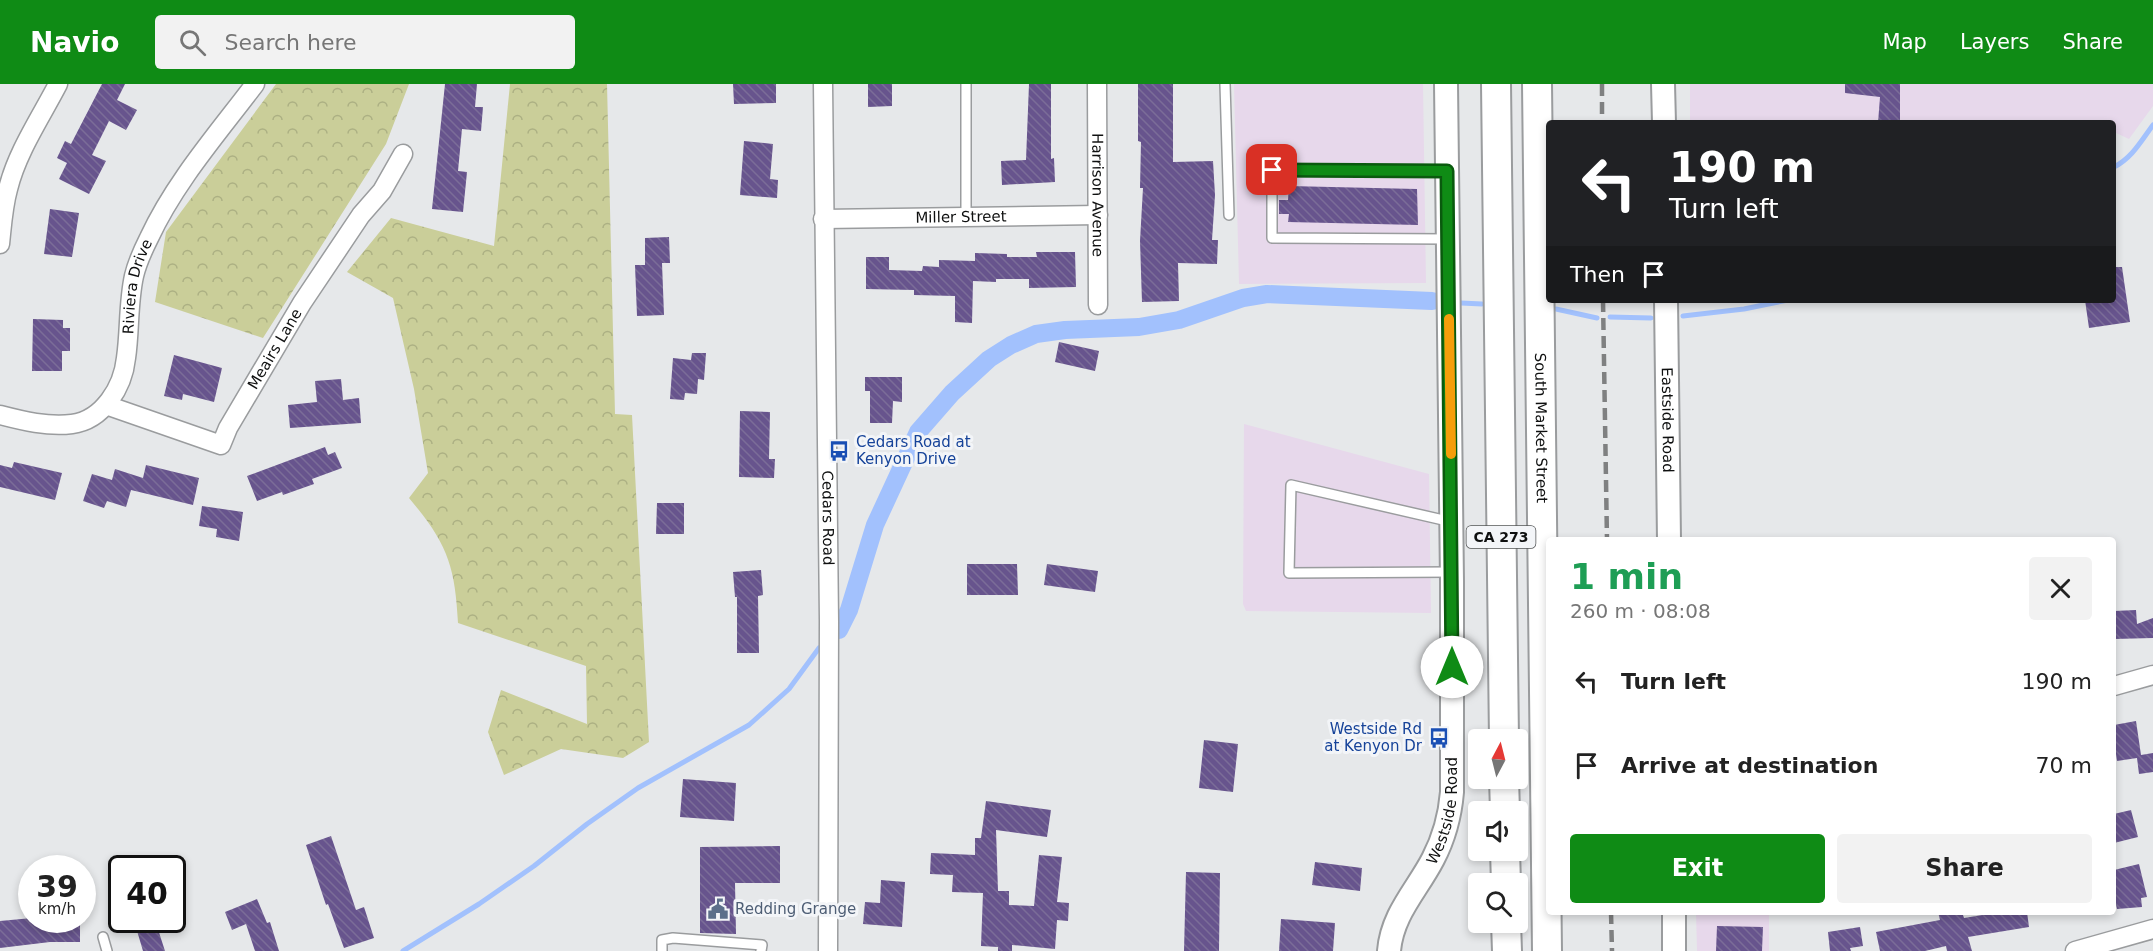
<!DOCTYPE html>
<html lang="en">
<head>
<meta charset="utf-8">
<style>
	body { margin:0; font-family:"DejaVu Sans",sans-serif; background:#f2f2f2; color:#222; height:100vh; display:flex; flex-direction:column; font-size:22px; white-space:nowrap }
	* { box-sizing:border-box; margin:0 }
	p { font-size:20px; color:#767676 }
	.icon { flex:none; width:33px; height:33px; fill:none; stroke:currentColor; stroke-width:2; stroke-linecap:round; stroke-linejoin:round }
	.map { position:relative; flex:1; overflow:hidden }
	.side { position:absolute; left:1546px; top:453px; width:570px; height:378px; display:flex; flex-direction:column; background:#fff; border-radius:6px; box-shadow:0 3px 9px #0003 }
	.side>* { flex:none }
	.hud { position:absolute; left:1546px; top:36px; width:570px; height:183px; border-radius:6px; box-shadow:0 3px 9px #0003; background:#202124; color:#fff; overflow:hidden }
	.needle { width:39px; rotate:7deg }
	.buttons { position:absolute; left:1468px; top:645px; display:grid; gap:12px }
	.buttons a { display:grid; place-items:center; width:60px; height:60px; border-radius:6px; background:#fff; box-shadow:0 3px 9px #0003; font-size:30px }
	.speed { position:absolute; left:18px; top:771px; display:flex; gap:12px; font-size:30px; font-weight:700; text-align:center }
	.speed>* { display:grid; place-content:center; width:78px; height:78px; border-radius:50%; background:#fff; box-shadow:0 3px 9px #0003; line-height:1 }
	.speed small { font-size:15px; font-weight:400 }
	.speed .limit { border:3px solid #111; border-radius:9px; background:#fff; color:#111 }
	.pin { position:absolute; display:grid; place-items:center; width:51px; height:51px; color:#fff; margin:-26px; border-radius:12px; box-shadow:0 3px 9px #0006 }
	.me { position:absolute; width:66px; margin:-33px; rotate:0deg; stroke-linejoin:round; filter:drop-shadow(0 0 4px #0008) }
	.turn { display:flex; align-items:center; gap:21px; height:126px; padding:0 24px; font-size:27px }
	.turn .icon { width:78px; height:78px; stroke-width:2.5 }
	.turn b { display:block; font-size:42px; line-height:51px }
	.then { display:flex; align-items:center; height:57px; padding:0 24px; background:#0003; gap:12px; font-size:22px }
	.round { display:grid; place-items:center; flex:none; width:63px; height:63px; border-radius:6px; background:#f2f2f2 }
	.summary { display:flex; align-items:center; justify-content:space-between; height:102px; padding:0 24px }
	h1 { font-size:36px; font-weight:800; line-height:45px; color:#1e9e55 }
	.action { display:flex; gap:12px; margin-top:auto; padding:12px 24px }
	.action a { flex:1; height:69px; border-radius:6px; background:#0f8b15; color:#fff; font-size:24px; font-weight:800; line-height:69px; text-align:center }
	.action a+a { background:#f2f2f2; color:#222 }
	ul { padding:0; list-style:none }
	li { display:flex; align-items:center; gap:18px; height:84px; padding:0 24px }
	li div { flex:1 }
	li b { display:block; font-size:22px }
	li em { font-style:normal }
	header { display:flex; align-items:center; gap:36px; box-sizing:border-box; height:84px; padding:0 30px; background:#0f8b15; color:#fff }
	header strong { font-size:28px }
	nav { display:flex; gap:33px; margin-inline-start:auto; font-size:21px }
	.search { width:420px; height:54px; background:#f2f2f2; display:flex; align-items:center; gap:15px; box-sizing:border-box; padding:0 21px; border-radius:6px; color:#767676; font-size:22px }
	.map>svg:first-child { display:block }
	.commercial { fill:#e7d8eb }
	.forest { fill:url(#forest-crowns) }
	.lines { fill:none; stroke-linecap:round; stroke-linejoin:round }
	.stream { stroke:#a2c1fd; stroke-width:5 }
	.canal { stroke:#a2c1fd; stroke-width:18 }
	.building { fill:url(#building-back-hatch) }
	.service-casing { stroke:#9a9c9e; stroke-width:12 }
	.minor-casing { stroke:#9a9c9e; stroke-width:21 }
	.tertiary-casing { stroke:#9a9c9e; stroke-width:26 }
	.primary-casing { stroke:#9a9c9e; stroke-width:32 }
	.service { stroke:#fff; stroke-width:9 }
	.minor { stroke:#fff; stroke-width:18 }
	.tertiary { stroke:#fff; stroke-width:22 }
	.primary { stroke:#fff; stroke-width:28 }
	.rail { stroke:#7f8081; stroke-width:4.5; stroke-dasharray:12 6; stroke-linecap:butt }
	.route-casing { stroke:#0a5a0e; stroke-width:15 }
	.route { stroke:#0f8b15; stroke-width:10 }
	.slow { stroke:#f59e0b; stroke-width:10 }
	.labels { text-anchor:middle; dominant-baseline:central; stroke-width:6; stroke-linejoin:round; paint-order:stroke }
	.shield { fill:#f3f5f8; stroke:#535556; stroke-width:1.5 }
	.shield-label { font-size:14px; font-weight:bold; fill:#0f1010 }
	.street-label { font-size:15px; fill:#0f1010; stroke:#f3f5f8 }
	.transit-label { font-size:15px; fill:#164399; stroke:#f3f5f8; text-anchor:start }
	.service-label { font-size:15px; fill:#4e5e75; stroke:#f3f5f8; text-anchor:start }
</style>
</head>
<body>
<header>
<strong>Navio</strong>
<div class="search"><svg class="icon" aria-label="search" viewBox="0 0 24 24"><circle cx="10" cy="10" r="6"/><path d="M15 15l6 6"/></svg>Search here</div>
<nav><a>Map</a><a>Layers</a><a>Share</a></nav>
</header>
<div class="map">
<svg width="2153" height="867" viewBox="0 0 2153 867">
	<defs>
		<pattern id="forest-crowns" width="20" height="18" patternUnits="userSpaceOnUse" patternTransform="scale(1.5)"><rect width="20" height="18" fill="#cace99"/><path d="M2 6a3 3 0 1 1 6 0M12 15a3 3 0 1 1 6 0" fill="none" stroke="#acb083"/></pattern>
		<pattern id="building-back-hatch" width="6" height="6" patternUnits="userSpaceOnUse" patternTransform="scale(1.5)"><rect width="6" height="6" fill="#67548d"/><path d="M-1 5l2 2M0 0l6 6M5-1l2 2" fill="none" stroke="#7b6d98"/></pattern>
	</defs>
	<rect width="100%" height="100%" fill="#e6e8ea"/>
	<path class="commercial" d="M1234 0H1423L1426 199 1239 200Z
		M1690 0H2153V22L2129 55 2114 48V39H1690Z
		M1244 340 1429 390 1431 529 1246 527 1243 520Z
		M1696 828H1769V867H1697Z"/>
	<path class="forest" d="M276 0H409L386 60 263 254 155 218 166 148Z
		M510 0H607L615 330 632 331 649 658 623 674 561 665 504 691 488 648 501 606 587 640 586 582 458 539C455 481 447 459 409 414L428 389 414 305 393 214 347 188 391 134 494 162Z"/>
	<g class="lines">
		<path class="stream" d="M2114 83C2132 74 2141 57 2153 41
			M1461 219 1482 220
			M1556 225 1597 234
			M1683 232 1744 225 1788 216
			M1610 233 1651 234
			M403 867 479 820 534 782 587 740 638 704 749 641 789 605 819 564"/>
		<path class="canal" d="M839 546 849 526 875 441 918 348 952 309 989 275 1011 261 1036 250 1065 246 1139 243 1179 236 1243 214 1267 210 1432 217"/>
	</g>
	<path class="building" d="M102 0H125L117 16 137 26 126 46 109 37 92 71 106 77 89 110 59 95 67 79 57 74 65 57 71 60Z
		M445 0H477L475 23H483L481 47 462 45 458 87 467 88 463 128 432 125Z
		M733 0H776V19L734 20Z
		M868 0H892V22L868 23Z
		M1029 0H1051V75L1054 74 1055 98 1002 101 1001 77 1026 76Z
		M1138 0H1173V78L1213 77 1215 111 1212 156H1218L1217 180 1178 179 1179 217 1142 218 1140 157 1143 104H1140L1141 58 1138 57Z
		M1845 0H1900V39H1878L1880 13 1845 9Z
		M744 57 773 60 770 95 778 96 777 114 740 111Z
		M1289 102 1417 105 1418 141 1288 138 1289 130H1279V116H1288Z
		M50 125 79 129 72 173 44 170Z
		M669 153 670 179H662L664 231 637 232 635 181H645V154Z
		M1036 168H1075L1076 203 1029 204V195H996V198L973 197 972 239 955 238V212L914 211V206L866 205V173H889V186L922 187 923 182 939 183V176L975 177V169L1007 170V173H1037Z
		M2114 183H2122L2130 238 2089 244 2085 216H2114Z
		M33 235 63 236V244H70V267H62V287H32Z
		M1059 258 1099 267 1095 287 1055 278Z
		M692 269H706L704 296 698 295 697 310 685 309 684 316 670 315 673 274 691 276Z
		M174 271 222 284 214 318 183 310 182 316 164 312Z
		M865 293H902V318L893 317 892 339H870V307H865Z
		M341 295 343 316 359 314 361 339 290 344 288 321 317 318 315 297Z
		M740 327 770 328 769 375H775L774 394 739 393Z
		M325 363 328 371 335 368 342 384 312 395 314 400 283 411 282 408 257 417 247 392Z
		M14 378 62 389 55 416 0 403V381L12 384Z
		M146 381 199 394 193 421 131 406 126 423 107 417 104 424 83 417 92 390 112 396 115 385 143 394Z
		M657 419H684V450H656Z
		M202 422 243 428 239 457 216 453 217 445 199 442Z
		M967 480H1017L1018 511H967Z
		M1047 480 1098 487 1095 508 1044 501Z
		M761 486 763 511 758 512 759 569H737V513H735L733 488Z
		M2136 526 2137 540 2153 534V554L2114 555V527Z
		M2136 637 2141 671 2153 669V688L2139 690 2137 674 2117 677 2116 670 2114 671V641Z
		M1204 656 1238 660 1233 708 1199 704Z
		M683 695 736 699 734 737 680 733Z
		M986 717 1051 726 1047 753 996 746 998 807H1009V821L1034 822 1039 771 1062 773 1057 818 1069 819 1068 837 1057 836 1055 865 1012 861V867H998V863L981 862 983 809 952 808 953 791 930 790 931 769 975 771V754H981Z
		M2131 726 2138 753 2114 759V730Z
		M331 752 356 826 364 823 374 854 344 864 328 820 326 821 306 761Z
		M780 762V799H735L736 850 700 849V763Z
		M1315 778 1362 784 1360 807 1312 801Z
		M2139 780 2147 813 2141 814 2142 823 2117 825 2114 812V786Z
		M1186 788 1220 789 1219 867H1184Z
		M881 796 905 798 902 843 863 840 865 818 880 819Z
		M257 815 267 839 270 838 279 867H255L246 840 232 846 225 828Z
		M1938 828H1962L1964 834 2001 828H2027L2029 843 1968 853 1972 867H1947L1946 862 1925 867H1880L1876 848 1940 836Z
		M32 834 48 837H80V858H50L0 864V837Z
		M1281 835 1335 839 1333 867H1279Z
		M150 836H155L165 867H143L135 840Z
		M1717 842 1763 843 1762 867H1716Z
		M1860 843 1863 862 1850 864 1851 867H1830L1828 848Z"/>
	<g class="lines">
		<g class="service-casing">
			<path id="service" d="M966 0V133
				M1225 0 1229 131
				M1447 87 1272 86V154L1448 155
				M1451 488 1289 489 1291 401 1452 438
				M103 853 107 867
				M662 867V856L673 854 762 861 761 867"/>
		</g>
		<g class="minor-casing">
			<g id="minor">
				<path id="s1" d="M823 0 829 537 828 867"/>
				<path id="s2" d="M1097 0 1098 221"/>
				<path id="s3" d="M823 135 1098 131"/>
				<path d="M0 160C2 141 3 123 8 105 17 68 41 33 58 0"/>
				<path id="s4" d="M106 321 221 361 228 344 302 219 361 131 382 107 403 70"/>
				<path id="s5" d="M0 331C23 337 48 343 72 340 103 336 123 303 126 274 130 247 128 219 134 192 137 179 143 166 149 154 175 98 218 49 255 0"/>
				<path d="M2114 602 2153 591"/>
				<path d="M2075 867 2153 845"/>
			</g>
		</g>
		<g class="tertiary-casing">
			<g id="tertiary">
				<path d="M1663 0 1664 39"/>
				<path id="s6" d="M1666 216 1669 456"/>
				<path d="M1674 828V867"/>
				<path id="s7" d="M1389 867C1392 830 1417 806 1433 775 1444 754 1450 732 1452 708V497L1446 0"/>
			</g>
		</g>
		<g class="primary-casing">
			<g id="primary">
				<path d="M1496 0 1504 656"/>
				<path id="s8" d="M1537 0 1547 867"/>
				<path d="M1504 694 1505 728"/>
				<path d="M1505 766 1506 800"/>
				<path d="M1506 838 1507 867"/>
			</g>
		</g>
		<use href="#service" class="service"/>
		<use href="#minor" class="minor"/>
		<use href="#tertiary" class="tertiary"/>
		<use href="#primary" class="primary"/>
		<path class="rail" d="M1602 0V39
			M1603 216 1607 456
			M1611 828 1612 867"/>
	</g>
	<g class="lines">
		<g class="route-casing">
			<path id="route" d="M1272 86 1447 87 1452 583"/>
		</g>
		<use href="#route" class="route"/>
		<path class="slow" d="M1449 235 1451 370"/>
	</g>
	<defs>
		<g id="bus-bare" transform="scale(1.62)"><path d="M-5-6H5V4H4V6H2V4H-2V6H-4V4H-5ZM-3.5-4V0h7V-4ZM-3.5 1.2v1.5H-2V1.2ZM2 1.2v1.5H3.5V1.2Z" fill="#1a4fb4" stroke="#f3f5f8" stroke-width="2.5" paint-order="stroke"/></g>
		<g id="civic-bare" transform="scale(1.62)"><path d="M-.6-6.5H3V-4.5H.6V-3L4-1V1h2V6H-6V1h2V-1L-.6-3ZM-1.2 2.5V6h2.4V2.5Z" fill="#5c6f8a" stroke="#f3f5f8" stroke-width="2.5" paint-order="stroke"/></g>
	</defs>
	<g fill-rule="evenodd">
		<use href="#bus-bare" x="839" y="367"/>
		<use href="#bus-bare" x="1439" y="654"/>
		<use href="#civic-bare" x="718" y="825"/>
	</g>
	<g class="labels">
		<rect class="shield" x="1466.5" y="442" width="69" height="22" rx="4.5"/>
		<g class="shield-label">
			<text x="1501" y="453">CA 273</text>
		</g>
		<g class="street-label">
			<text stroke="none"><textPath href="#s2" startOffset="111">Harrison Avenue</textPath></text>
			<text stroke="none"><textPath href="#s3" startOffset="138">Miller Street</textPath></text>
			<text stroke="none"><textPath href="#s5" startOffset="237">Riviera Drive</textPath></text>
			<text stroke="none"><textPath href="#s4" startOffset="232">Meairs Lane</textPath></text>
			<text stroke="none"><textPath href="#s6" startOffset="120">Eastside Road</textPath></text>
			<text stroke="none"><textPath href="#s8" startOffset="344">South Market Street</textPath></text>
			<text stroke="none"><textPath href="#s1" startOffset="434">Cedars Road</textPath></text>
			<text stroke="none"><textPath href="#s7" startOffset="153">Westside Road</textPath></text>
		</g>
		<g class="transit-label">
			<text x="856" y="358">Cedars Road at<tspan x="856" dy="17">Kenyon Drive</tspan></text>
			<text x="1422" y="645" text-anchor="end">Westside Rd<tspan x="1422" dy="17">at Kenyon Dr</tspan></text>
		</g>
		<g class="service-label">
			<text x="735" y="825">Redding Grange</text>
		</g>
	</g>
</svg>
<div class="buttons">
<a><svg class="needle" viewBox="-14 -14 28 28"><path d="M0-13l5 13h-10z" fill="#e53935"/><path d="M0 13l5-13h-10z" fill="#767676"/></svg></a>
<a><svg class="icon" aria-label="sound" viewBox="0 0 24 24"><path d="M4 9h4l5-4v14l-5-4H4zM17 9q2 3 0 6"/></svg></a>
<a><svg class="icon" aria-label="search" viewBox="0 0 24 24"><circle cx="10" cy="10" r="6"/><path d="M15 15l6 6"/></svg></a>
</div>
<div class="speed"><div>39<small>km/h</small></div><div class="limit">40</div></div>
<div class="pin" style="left:1272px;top:86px;background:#d93025"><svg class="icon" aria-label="arrive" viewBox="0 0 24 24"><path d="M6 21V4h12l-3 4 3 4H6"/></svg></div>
<svg class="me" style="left:1452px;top:583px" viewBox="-20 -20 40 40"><circle r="19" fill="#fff"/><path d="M0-13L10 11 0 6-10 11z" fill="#0f8b15"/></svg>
<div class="hud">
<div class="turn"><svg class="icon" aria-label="left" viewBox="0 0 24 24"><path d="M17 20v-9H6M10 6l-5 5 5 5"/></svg><div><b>190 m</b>Turn left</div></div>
<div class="then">Then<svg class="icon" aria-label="arrive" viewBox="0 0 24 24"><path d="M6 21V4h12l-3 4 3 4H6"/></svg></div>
</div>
<section class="side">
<div class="summary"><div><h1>1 min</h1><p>260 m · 08:08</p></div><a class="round"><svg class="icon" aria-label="close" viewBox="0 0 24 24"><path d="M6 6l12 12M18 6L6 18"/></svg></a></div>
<ul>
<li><svg class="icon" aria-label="left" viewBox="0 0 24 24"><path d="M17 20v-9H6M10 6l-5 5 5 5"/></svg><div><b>Turn left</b></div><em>190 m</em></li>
<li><svg class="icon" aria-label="arrive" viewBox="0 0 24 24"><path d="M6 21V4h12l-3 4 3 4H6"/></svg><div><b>Arrive at destination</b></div><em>70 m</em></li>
</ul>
<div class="action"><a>Exit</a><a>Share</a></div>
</section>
</div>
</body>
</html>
